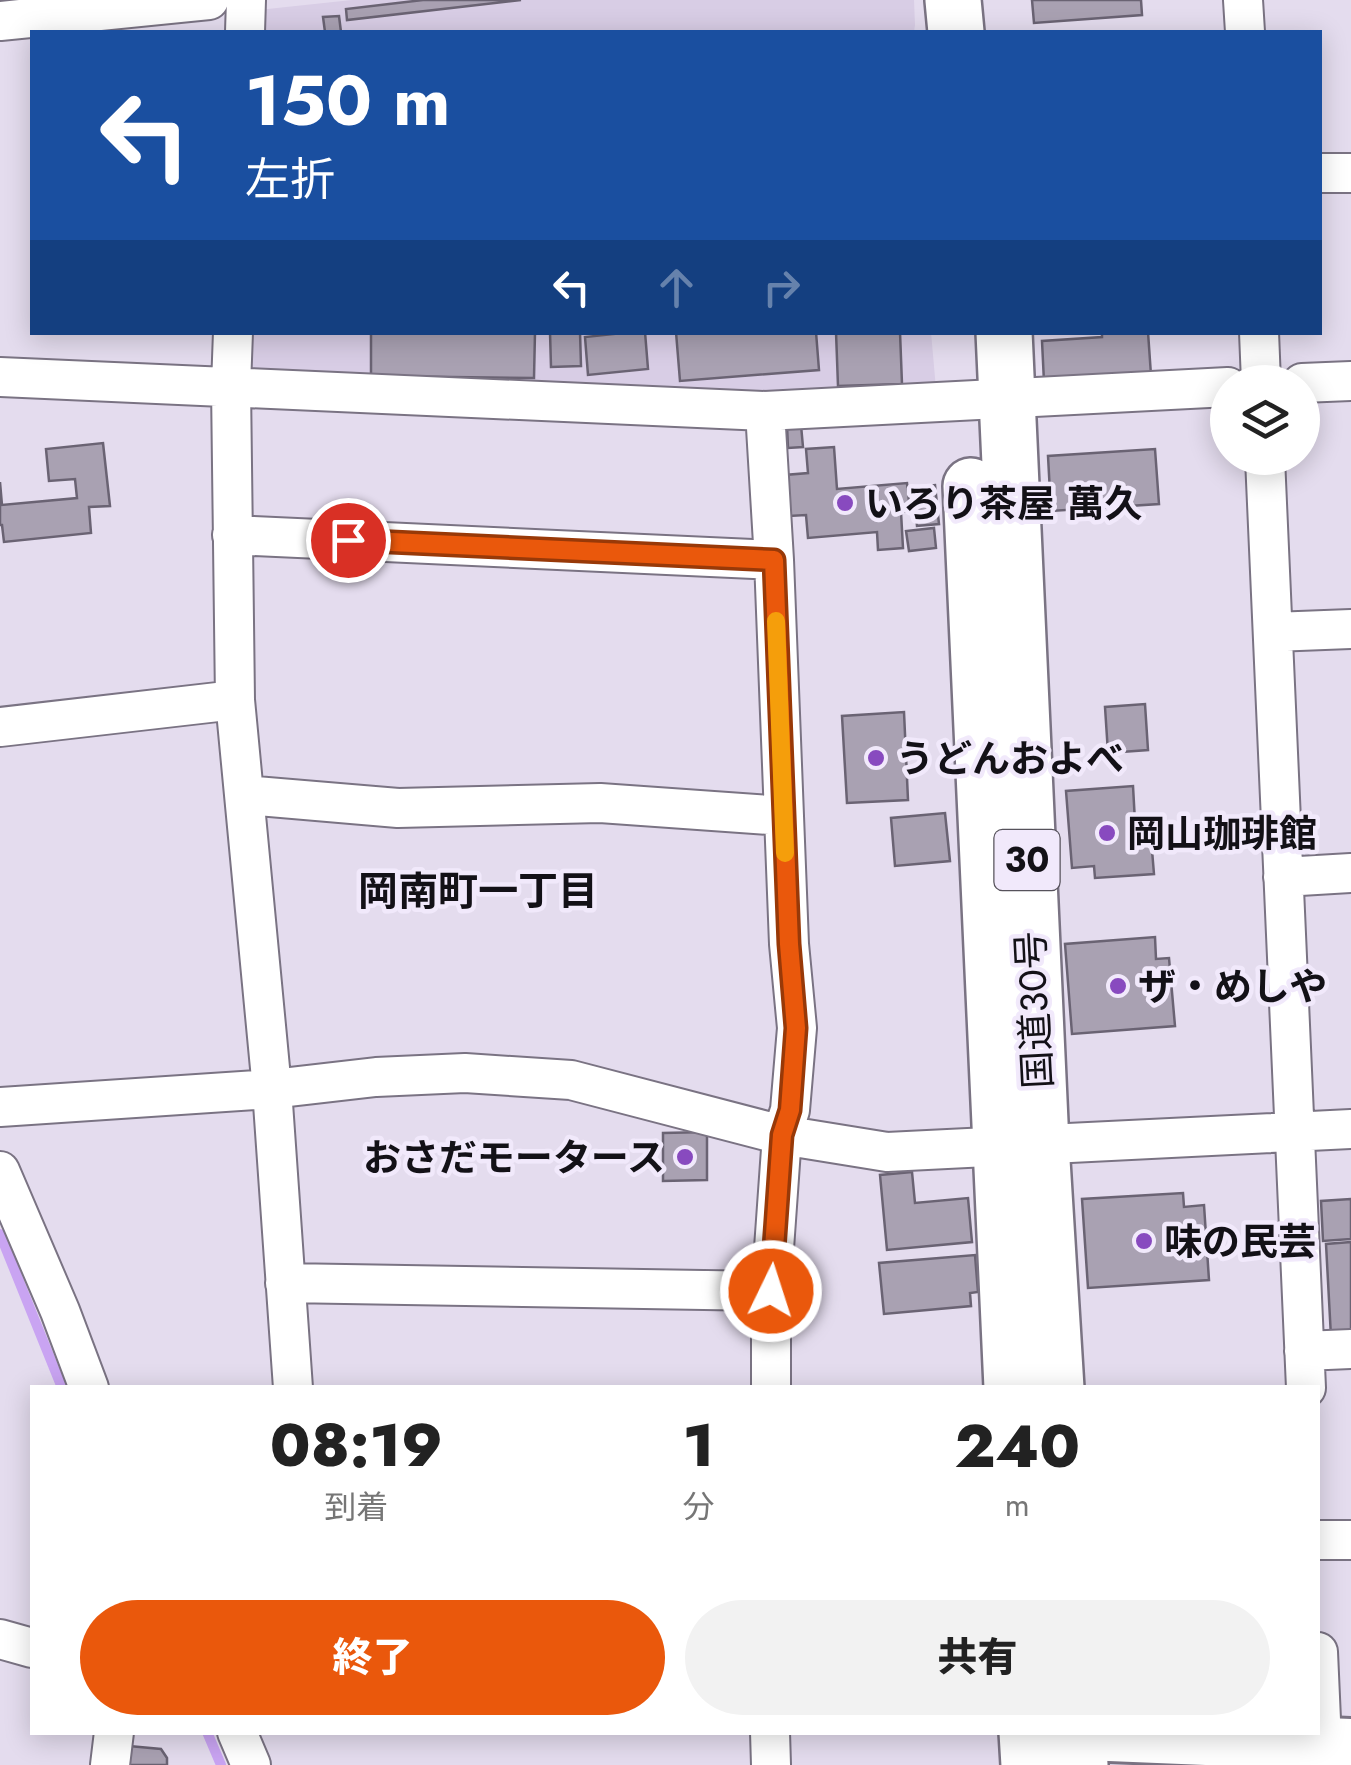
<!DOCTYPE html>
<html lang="ja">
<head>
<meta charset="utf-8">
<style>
	body { margin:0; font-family:Jost,"Noto Sans JP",sans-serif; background:#f2f2f2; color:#222; height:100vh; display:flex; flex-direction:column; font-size:38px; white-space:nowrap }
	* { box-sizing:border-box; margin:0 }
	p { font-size:32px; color:#767676 }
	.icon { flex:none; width:55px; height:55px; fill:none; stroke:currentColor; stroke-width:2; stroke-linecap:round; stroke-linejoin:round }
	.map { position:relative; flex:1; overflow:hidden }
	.panel { position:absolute; left:30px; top:1385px; width:1290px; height:350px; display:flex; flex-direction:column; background:#fff; border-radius:0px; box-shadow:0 5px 25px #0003 }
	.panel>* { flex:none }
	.top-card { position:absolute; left:30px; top:30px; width:1292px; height:305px; border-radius:0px; box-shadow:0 5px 25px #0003; background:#1a4fa0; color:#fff; overflow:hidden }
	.buttons { position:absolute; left:1210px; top:365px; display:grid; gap:20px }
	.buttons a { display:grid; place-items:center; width:110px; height:110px; border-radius:50%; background:#fff; box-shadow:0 5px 25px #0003; font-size:50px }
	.pin { position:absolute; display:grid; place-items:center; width:85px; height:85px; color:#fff; margin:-42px; border:5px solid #fff; border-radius:50%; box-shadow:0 2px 10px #0007 }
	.me { position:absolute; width:110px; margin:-55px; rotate:4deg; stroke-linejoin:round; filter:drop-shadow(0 0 8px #0008) }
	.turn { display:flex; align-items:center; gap:35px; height:210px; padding:0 50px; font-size:45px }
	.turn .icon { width:130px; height:130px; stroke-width:2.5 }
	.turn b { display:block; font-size:70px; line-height:85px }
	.lanes { display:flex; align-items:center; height:95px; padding:0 50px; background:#0003; justify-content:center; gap:50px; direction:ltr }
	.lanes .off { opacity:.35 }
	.eta { display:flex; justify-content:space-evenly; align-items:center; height:170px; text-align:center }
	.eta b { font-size:60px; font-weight:800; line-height:70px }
	.action { display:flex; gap:20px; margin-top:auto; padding:20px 50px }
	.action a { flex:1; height:115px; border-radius:60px; background:#ea580c; color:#fff; font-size:40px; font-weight:800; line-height:115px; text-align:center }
	.action a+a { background:#f2f2f2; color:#222 }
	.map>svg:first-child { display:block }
	.built { fill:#d8cde5 }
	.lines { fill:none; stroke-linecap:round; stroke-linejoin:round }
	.stream { stroke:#c9a4f2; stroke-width:10 }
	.building { fill:#a9a1b2; stroke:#6a6373; stroke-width:2.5 }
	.street-casing { stroke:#7a7383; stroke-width:42 }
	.secondary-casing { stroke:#7a7383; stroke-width:58 }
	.highway-casing { stroke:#7a7383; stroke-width:60 }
	.street { stroke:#fff; stroke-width:38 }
	.secondary { stroke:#fff; stroke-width:52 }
	.highway { stroke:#fff; stroke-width:55 }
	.route-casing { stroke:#983908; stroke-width:25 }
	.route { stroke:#ea580c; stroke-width:18 }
	.slow { stroke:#f59e0b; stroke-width:18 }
	.poi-dot { fill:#884abf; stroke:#f1e9fb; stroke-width:4 }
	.labels { text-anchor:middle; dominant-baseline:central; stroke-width:9; stroke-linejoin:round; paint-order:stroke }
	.shield { fill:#f1e9fb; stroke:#56525b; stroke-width:2.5 }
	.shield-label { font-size:35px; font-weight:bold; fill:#131117 }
	.poi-label { font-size:38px; font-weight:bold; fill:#131117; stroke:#f1e9fb; text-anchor:start }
	.street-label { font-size:38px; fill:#131117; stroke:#f1e9fb }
	.neighbourhood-label { font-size:40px; font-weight:bold; fill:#131117; stroke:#f1e9fb }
</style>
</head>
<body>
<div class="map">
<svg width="1351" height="1765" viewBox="0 0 1351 1765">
	<rect width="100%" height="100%" fill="#e4dcee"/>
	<path class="built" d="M352 0H914L915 25 914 32H257L258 10Z
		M931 332 936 389 756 401 243 375 245 333Z"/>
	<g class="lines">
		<path class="stream" d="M0 1234 62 1388
			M207 1732 221 1765"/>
	</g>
	<path class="building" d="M423 0H521L347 20 346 9Z
		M1032 0H1141L1142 15 1034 23Z
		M339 16 341 32H325L323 17Z
		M371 332H535L534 378 371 376Z
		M550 332H580L581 366 551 367Z
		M632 332H645L648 369 588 375 585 337Z
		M676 332H816L819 370 680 381Z
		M836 332H900L902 384 838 386Z
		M1102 332H1148L1151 375 1044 382 1042 341 1102 337Z
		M801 425 803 447 788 448 787 426Z
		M103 443 110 506 89 507 91 533 4 542 2 525H0V482L2 505 77 498 75 479 49 481 46 449Z
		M834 447 837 489 907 483 910 511 901 512 903 548 878 550 877 532 808 538 806 515 789 516 785 475 808 473 806 449Z
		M1155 449 1159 504 1051 511 1048 456Z
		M1155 449 1159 504 1051 511 1048 456Z
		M935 485 939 524 917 526 913 487Z
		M934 528 936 548 909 551 906 531Z
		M1145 704 1148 750 1108 753 1105 707Z
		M904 712 908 800 847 803 842 716Z
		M1133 786 1136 840 1151 838 1154 874 1095 878 1094 866 1072 868 1066 791Z
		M945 813 950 861 895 866 891 818Z
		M1155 937 1156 959 1169 958 1175 1026 1072 1034 1065 944Z
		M707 1132V1180L663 1181V1133Z
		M912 1172 915 1203 968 1198 972 1242 887 1250 880 1175Z
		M1183 1193 1184 1207 1204 1205 1209 1280 1088 1288 1082 1199Z
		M1351 1199V1239L1323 1241 1321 1201Z
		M1351 1242V1336L1331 1337 1326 1244Z
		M975 1255 978 1292 970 1293 971 1306 884 1314 879 1263Z
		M129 1746 161 1749 167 1758V1765H127Z"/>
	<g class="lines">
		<g class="street-casing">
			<path id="street" d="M1243 0 1245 32
				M0 21 209 0
				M245 32 246 0
				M1320 173H1351
				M233 332 231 386 235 700 272 1089 293 1388
				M1259 332 1261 382
				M0 377 765 411 1228 387
				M1302 383 1351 381
				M765 411 774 560 789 944 797 1028 790 1110 782 1135 771 1291V1388
				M1265 458 1306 1388
				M232 535 774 560
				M1273 632 1351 629
				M0 727 235 700
				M245 795 398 808 600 803 783 816
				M1283 877 1351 873
				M0 1107 272 1089 376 1077 465 1073 571 1080 782 1135 887 1152 1351 1129
				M0 1171 60 1311 89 1388
				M285 1283 771 1291
				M1304 1351 1351 1349
				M1318 1540H1351
				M0 1639 32 1648
				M1318 1652 1323 1765
				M237 1732 251 1765
				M770 1732 771 1765
				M110 1765 114 1732"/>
		</g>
		<g class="secondary-casing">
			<path id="secondary" d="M1037 1732 1351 1745"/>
		</g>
		<g class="highway-casing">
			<path id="highway" d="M953 0 956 32
				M1004 332 1041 1144 1056 1388
				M971 486 1012 1388
				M1027 1732 1029 1765
				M1078 1732 1080 1765"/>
		</g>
		<use href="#street" class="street"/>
		<use href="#secondary" class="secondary"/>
		<use href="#highway" class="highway"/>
	</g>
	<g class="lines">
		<g class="route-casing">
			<path id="route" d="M348 540 774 560 789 944 796 1028 790 1110 782 1135 771 1291"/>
		</g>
		<use href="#route" class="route"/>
		<path class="slow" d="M776 621 785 853"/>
	</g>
	<g class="poi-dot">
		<circle cx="845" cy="503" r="10"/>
		<circle cx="876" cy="758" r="10"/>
		<circle cx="1107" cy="833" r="10"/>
		<circle cx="1118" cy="986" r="10"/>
		<circle cx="685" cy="1157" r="10"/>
		<circle cx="1144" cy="1241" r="10"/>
	</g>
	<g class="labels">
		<rect class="shield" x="994.5" y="830" width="65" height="60" rx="8"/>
		<g class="shield-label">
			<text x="1027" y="860">30</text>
		</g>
		<g class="poi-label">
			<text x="865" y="503">いろり茶屋 萬久</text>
			<text x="896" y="758">うどんおよべ</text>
			<text x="1127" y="833">岡山珈琲館</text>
			<text x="1138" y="986">ザ・めしや</text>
			<text x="665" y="1157" text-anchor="end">おさだモータース</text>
			<text x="1164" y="1241">味の民芸</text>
		</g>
		<g class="street-label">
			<text transform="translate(1034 1010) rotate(-93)">国道30号</text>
		</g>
		<g class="neighbourhood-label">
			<text x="478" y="891">岡南町一丁目</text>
		</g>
	</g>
</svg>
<div class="buttons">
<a><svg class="icon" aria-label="layers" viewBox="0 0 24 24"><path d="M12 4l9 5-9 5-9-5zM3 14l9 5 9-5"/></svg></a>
</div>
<div class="pin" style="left:348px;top:540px;background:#d93025"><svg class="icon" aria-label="arrive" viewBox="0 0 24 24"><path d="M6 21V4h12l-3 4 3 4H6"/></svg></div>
<svg class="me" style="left:771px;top:1291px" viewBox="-20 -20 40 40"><circle r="17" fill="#ea580c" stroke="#fff" stroke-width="3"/><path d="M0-11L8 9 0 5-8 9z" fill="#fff"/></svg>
<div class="top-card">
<div class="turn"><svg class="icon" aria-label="left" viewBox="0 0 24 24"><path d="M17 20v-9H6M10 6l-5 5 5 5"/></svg><div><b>150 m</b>左折</div></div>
<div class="lanes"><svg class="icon" aria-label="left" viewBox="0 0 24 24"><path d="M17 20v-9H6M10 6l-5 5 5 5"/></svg><svg class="icon off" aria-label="ahead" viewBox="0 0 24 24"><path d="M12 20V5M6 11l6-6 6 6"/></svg><svg class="icon off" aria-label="right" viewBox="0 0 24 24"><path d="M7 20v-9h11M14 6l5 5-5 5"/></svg></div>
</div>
<section class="panel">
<div class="eta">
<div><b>08:19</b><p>到着</p></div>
<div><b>1</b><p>分</p></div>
<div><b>240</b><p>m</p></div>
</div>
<div class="action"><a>終了</a><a>共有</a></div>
</section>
</div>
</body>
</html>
